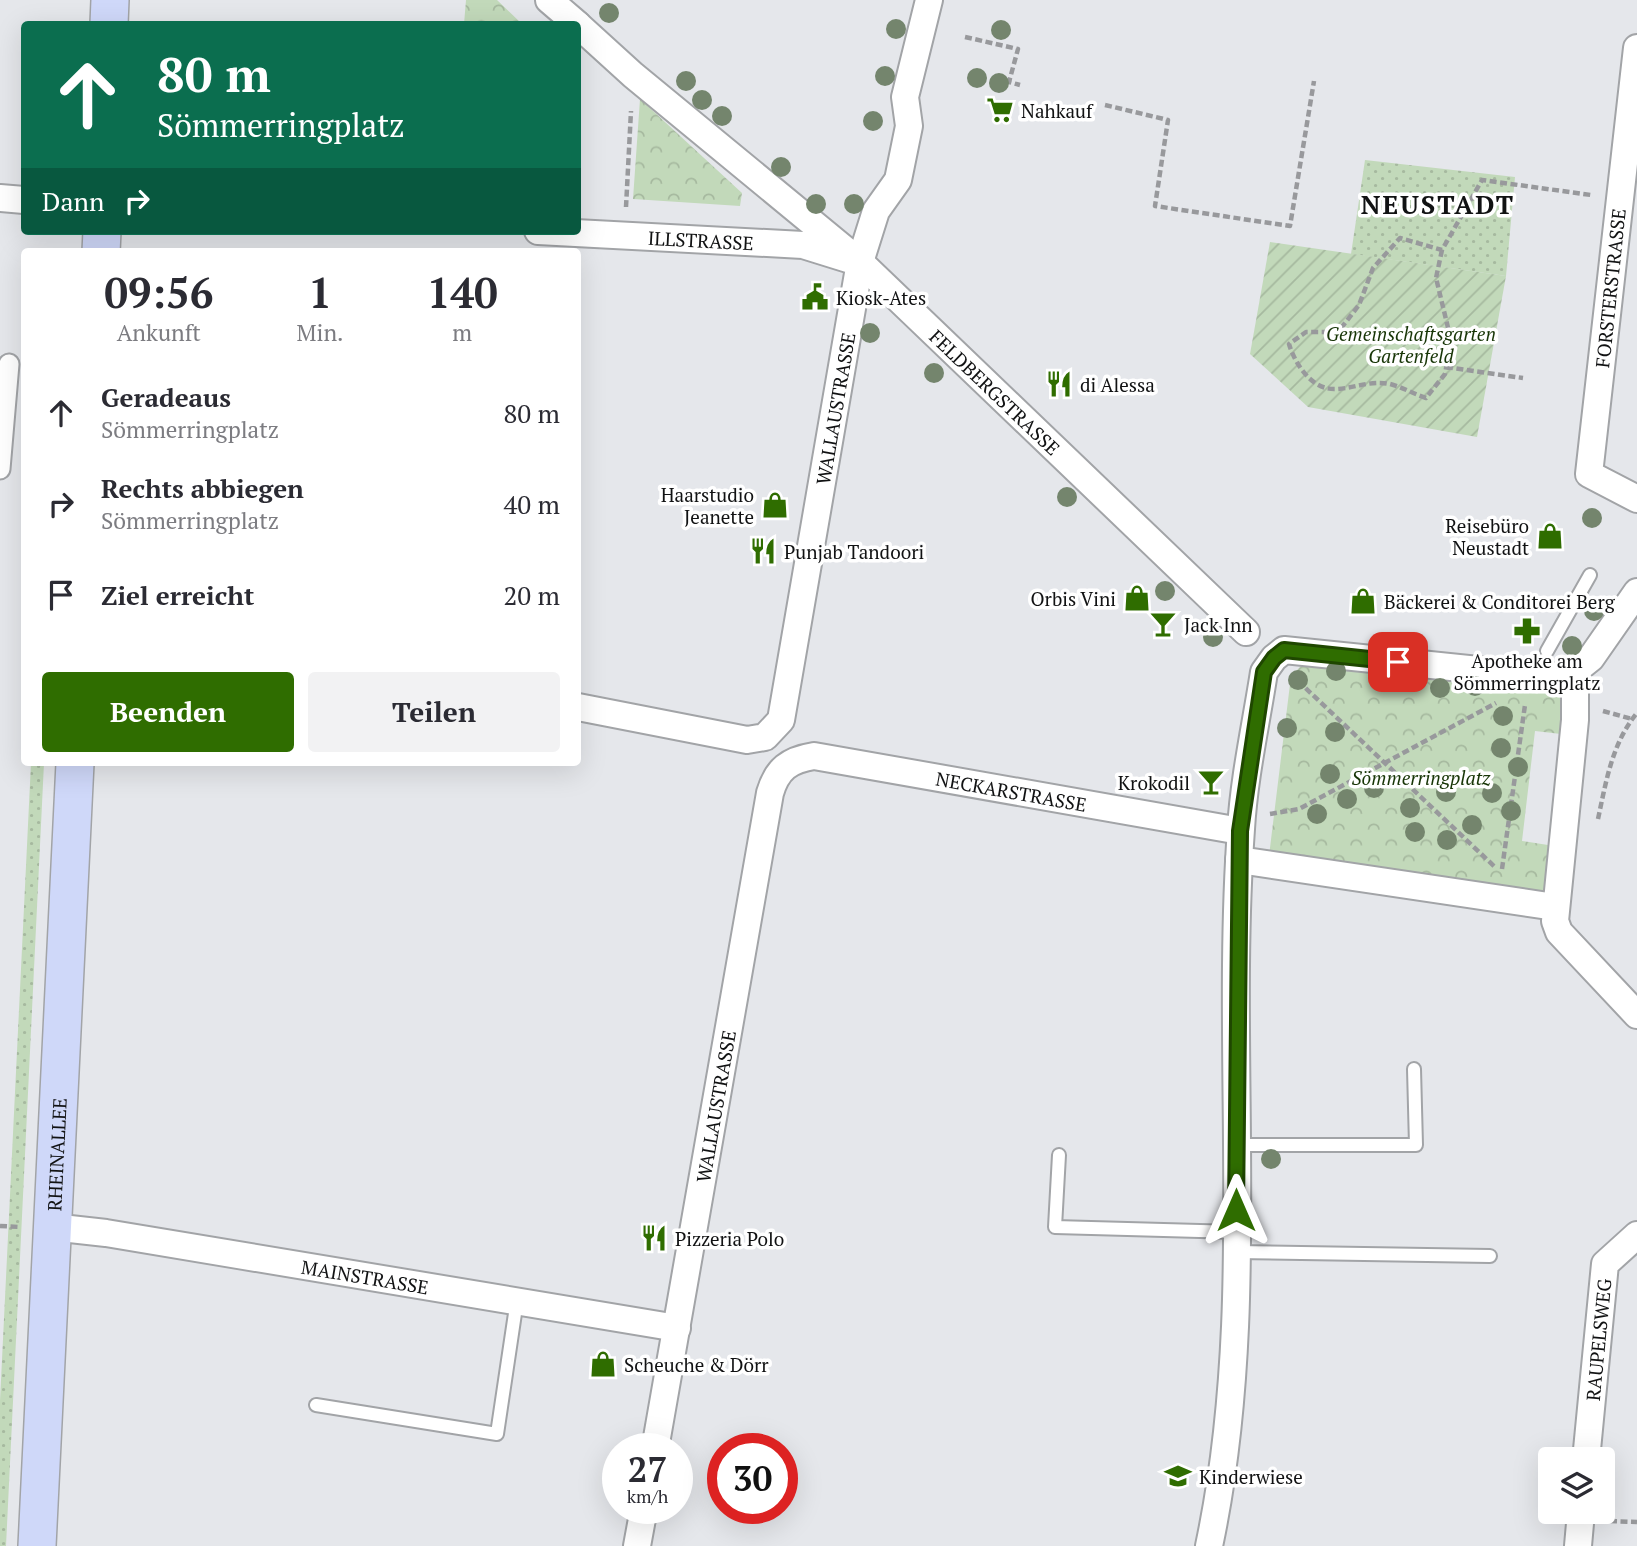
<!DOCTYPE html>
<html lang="de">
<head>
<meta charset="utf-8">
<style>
	body { margin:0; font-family:"PT Serif",serif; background:#f2f2f3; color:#2b2b33; height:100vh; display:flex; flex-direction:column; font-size:26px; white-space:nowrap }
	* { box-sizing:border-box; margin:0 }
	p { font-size:23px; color:#7c7c81 }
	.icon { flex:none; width:38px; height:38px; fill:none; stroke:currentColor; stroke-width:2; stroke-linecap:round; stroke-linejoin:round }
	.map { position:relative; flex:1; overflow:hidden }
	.details { position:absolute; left:21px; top:248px; width:560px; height:518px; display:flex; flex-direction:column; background:#fff; border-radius:7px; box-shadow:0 7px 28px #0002 }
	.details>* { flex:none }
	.top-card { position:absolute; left:21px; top:21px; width:560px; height:214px; border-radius:7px; box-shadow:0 7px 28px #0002; background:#0b6e4f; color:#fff; overflow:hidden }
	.fabs { position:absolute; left:1538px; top:1447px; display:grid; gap:14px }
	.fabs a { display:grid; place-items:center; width:77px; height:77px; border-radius:7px; background:#fff; box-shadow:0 7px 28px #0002; font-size:35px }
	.speed { position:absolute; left:602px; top:1433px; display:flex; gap:14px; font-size:35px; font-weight:700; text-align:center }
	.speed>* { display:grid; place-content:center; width:91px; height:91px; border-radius:50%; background:#fff; box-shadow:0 7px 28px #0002; line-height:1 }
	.speed small { font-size:18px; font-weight:400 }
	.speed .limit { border:10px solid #d22; background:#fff; color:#111 }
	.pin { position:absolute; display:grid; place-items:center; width:60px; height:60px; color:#fff; margin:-30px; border-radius:14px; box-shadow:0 4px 10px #0006 }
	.me { position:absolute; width:77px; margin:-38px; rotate:0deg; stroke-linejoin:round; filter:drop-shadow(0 0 5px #0008) }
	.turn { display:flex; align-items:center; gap:24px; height:147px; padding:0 21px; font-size:32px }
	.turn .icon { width:91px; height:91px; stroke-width:2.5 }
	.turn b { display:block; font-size:49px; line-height:60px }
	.then { display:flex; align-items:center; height:66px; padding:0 21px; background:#0003; gap:14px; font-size:26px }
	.eta { display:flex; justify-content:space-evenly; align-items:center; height:119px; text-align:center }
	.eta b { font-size:42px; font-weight:700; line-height:49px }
	.button { display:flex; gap:14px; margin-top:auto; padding:14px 21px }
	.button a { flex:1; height:80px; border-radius:7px; background:#2f6d00; color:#fff; font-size:28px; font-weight:700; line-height:80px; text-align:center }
	.button a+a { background:#f2f2f3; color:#2b2b33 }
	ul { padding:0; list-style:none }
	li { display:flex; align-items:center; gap:21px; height:91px; padding:0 21px }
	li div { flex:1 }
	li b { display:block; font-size:26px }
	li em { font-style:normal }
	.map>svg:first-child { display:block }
	.grass { fill:url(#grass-dots) }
	.park { fill:url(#park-crowns) }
	.garden { fill:url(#garden-furrows) }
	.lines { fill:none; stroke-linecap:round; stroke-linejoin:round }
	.service-casing { stroke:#a2a4a7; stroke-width:16 }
	.pedestrian-casing { stroke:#a2a4a7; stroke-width:23 }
	.minor-casing { stroke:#a2a4a7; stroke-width:30 }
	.secondary-casing { stroke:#a2a4a7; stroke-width:40 }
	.path { stroke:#98999c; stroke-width:4.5; stroke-dasharray:7 3.5; stroke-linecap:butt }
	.service { stroke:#fff; stroke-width:12 }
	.pedestrian { stroke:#fff; stroke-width:19 }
	.minor { stroke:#fff; stroke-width:26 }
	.secondary { stroke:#cfd8f9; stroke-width:37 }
	.tree { fill:#74856d }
	.route-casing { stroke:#1f4700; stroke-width:18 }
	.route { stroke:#2f6d00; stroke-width:12 }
	.labels { text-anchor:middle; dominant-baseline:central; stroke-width:7; stroke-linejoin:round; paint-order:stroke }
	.poi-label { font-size:19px; fill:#111213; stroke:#fff; text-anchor:start }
	.street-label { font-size:19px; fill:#111213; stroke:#fff }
	.park-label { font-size:19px; font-style:italic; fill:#173506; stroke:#fff }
	.district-label { font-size:26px; font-weight:bold; letter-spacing:2px; fill:#111213; stroke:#fff }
</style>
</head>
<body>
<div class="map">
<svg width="1637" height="1546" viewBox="0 0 1637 1546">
	<defs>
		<pattern id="grass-dots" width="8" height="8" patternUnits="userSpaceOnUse" patternTransform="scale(1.75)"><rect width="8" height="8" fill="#c2d9ba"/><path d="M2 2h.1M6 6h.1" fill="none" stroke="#a6b99f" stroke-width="1.8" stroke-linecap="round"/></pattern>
		<pattern id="park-crowns" width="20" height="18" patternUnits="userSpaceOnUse" patternTransform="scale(1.75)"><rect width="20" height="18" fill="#c2d9ba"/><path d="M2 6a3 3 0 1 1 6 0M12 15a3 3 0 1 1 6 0" fill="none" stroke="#a6b99f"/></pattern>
		<pattern id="garden-furrows" width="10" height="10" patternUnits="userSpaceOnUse" patternTransform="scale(1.75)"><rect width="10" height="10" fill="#c2d9ba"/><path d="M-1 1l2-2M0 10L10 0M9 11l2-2" fill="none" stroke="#a6b99f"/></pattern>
	</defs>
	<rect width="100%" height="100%" fill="#e5e7eb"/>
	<path class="grass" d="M1365 160 1515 177 1506 276 1351 254Z
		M31 763H44L6 1546H0V1401Z"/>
	<path class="park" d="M466 0H497L522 24H464Z
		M640 99 742 193 740 206 633 199Z
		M1310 663 1565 695 1561 734 1535 731 1522 841 1548 845 1544 892 1269 856 1291 676 1300 667Z"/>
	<path class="garden" d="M1270 242 1506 276 1477 437 1308 407 1250 354Z"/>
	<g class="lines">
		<g class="service-casing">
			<path id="service" d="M1547 651 1590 575
				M1236 1145H1416L1414 1069
				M1059 1155 1055 1227 1236 1232
				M1235 1252 1490 1256
				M316 1405 497 1434 517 1300"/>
		</g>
		<g class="pedestrian-casing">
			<path id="pedestrian" d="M0 469 9 364"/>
		</g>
		<g class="minor-casing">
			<g id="minor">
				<path d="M549 0 577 24"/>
				<path id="s1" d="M578 25 633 75 860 262 1246 632"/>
				<path d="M1637 48 1589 474 1637 499"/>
				<path d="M0 198 24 200"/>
				<path id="s2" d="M538 231 803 245 848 259"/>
				<path d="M1571 674 1575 694V720L1555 921 1559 932 1637 1015"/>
				<path d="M1571 674 1591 658 1637 592"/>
				<path id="s3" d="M578 707 747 740 765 737 781 720 860 262 876 211 898 180 909 126 905 97 929 0"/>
				<path d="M1239 860 1555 907"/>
				<path id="s4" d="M52 1227 106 1233 677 1328"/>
				<path id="s5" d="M655 1449 770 793C777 769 789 760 814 756L1240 831"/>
				<path id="s6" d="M1586 1460 1605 1264 1637 1235"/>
				<path d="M637 1546 644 1508"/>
				<path d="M1209 1546C1259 1311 1224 1067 1241 829 1244 777 1256 724 1264 672L1274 658 1284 650 1548 677 1571 674"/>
				<path d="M1578 1546 1581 1512"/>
			</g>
		</g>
		<g class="secondary-casing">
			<g id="secondary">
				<path d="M109 24 110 0"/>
				<path d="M101 252 102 231"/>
				<path id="s7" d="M37 1546 75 763"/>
			</g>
		</g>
		<path class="path" d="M965 37 1018 49 1009 82 1020 85
			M1105 105 1168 120 1155 206 1290 226 1314 81
			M626 207 631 111
			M1442 250 1436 278 1451 340 1445 374 1426 398C1414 394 1402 387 1390 384 1371 380 1355 388 1337 389 1312 391 1295 364 1289 344L1306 332H1338L1359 305 1373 268 1400 238 1442 250 1482 180 1591 195
			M1446 367 1523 378
			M1298 681 1495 867
			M1603 711 1632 719
			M1270 814 1299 809 1496 703
			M1598 819C1606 782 1612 743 1637 713
			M1502 869 1525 705
			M0 1226 20 1227
			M1610 1521 1637 1522"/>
		<use href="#service" class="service"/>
		<use href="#pedestrian" class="pedestrian"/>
		<use href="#minor" class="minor"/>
		<use href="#secondary" class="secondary"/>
	</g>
	<g class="tree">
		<circle cx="609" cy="13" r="10"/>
		<circle cx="896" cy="29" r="10"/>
		<circle cx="1001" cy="30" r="10"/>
		<circle cx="885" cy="76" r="10"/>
		<circle cx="977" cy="78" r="10"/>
		<circle cx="686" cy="81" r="10"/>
		<circle cx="999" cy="83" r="10"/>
		<circle cx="702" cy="100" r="10"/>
		<circle cx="722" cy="116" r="10"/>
		<circle cx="873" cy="121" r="10"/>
		<circle cx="781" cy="167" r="10"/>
		<circle cx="816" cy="204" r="10"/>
		<circle cx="854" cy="204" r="10"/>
		<circle cx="870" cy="333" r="10"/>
		<circle cx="934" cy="373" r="10"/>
		<circle cx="1067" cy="497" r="10"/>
		<circle cx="1592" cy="518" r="10"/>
		<circle cx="1165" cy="591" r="10"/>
		<circle cx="1594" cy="611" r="10"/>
		<circle cx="1213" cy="637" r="10"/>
		<circle cx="1572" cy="646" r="10"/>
		<circle cx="1336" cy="671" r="10"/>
		<circle cx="1298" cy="680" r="10"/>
		<circle cx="1401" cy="680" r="10"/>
		<circle cx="1475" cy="686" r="10"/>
		<circle cx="1440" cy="688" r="10"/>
		<circle cx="1503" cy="716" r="10"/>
		<circle cx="1287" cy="728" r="10"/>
		<circle cx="1335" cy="732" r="10"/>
		<circle cx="1501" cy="748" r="10"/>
		<circle cx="1518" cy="767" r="10"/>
		<circle cx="1330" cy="774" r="10"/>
		<circle cx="1374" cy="788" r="10"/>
		<circle cx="1446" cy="792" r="10"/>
		<circle cx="1492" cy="793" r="10"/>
		<circle cx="1347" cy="799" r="10"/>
		<circle cx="1410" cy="808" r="10"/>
		<circle cx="1511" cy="811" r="10"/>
		<circle cx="1317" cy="814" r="10"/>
		<circle cx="1472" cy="825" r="10"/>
		<circle cx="1415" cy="832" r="10"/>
		<circle cx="1447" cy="840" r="10"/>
		<circle cx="1271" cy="1159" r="10"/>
	</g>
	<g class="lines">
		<g class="route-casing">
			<path id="route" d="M1236 1210 1240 831 1264 672 1274 658 1284 650 1398 662"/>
		</g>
		<use href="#route" class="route"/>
	</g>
	<defs>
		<g id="supermarket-bare" transform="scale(2.1)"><path d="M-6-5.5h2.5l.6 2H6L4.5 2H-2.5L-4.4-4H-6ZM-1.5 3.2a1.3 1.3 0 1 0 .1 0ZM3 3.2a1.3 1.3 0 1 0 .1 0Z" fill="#2f6d00" stroke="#fff" stroke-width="2.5" paint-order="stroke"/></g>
		<g id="civic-bare" transform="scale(2.1)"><path d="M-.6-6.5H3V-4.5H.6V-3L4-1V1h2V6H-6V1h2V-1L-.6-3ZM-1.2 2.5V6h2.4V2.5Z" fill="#2f6d00" stroke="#fff" stroke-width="2.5" paint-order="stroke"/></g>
		<g id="restaurant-bare" transform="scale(2.1)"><path d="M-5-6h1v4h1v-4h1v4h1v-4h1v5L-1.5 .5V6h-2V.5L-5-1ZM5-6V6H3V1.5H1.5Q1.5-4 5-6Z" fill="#2f6d00" stroke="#fff" stroke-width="2.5" paint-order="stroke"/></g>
		<g id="shop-bare" transform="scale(2.1)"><path d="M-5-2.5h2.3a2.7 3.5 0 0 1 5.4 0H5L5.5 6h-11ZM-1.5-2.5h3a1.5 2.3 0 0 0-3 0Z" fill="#2f6d00" stroke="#fff" stroke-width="2.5" paint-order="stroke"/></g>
		<g id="bar-bare" transform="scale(2.1)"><path d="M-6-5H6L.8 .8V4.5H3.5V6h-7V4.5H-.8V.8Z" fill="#2f6d00" stroke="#fff" stroke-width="2.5" paint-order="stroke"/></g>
		<g id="pharmacy-bare" transform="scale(2.1)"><path d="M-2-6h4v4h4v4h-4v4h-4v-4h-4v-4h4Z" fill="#2f6d00" stroke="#fff" stroke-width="2.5" paint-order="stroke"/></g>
		<g id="school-bare" transform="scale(2.1)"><path d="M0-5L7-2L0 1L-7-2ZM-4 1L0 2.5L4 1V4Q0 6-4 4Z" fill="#2f6d00" stroke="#fff" stroke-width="2.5" paint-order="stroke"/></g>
	</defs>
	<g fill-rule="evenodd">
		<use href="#supermarket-bare" x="1000" y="110"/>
		<use href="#civic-bare" x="815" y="297"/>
		<use href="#restaurant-bare" x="1059" y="384"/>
		<use href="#shop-bare" x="775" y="505"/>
		<use href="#shop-bare" x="1550" y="536"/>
		<use href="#restaurant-bare" x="763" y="551"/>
		<use href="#shop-bare" x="1137" y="598"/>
		<use href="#shop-bare" x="1363" y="601"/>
		<use href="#bar-bare" x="1163" y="624"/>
		<use href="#pharmacy-bare" x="1527" y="631"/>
		<use href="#bar-bare" x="1211" y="782"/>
		<use href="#restaurant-bare" x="654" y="1238"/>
		<use href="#shop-bare" x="603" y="1364"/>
		<use href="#school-bare" x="1178" y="1476"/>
	</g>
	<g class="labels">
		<g class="poi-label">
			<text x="1021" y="110">Nahkauf</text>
			<text x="836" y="297">Kiosk-Ates</text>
			<text x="1080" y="384">di Alessa</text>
			<text x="754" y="494" text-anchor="end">Haarstudio<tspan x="754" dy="22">Jeanette</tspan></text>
			<text x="1529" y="525" text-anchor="end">Reisebüro<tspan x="1529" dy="22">Neustadt</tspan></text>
			<text x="784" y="551">Punjab Tandoori</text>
			<text x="1116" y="598" text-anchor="end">Orbis Vini</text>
			<text x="1384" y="601">Bäckerei &amp; Conditorei Berg</text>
			<text x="1184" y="624">Jack Inn</text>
			<text x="1527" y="660" text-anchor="middle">Apotheke am<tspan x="1527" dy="22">Sömmerringplatz</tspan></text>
			<text x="1190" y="782" text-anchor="end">Krokodil</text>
			<text x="675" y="1238">Pizzeria Polo</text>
			<text x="624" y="1364">Scheuche &amp; Dörr</text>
			<text x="1199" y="1476">Kinderwiese</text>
		</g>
		<g class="street-label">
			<text stroke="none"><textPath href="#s2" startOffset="163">ILLSTRASSE</textPath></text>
			<text transform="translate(1610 288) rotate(-84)">FORSTERSTRASSE</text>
			<text stroke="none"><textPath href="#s1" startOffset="556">FELDBERGSTRASSE</textPath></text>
			<text stroke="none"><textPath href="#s3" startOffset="530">WALLAUSTRASSE</textPath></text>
			<text stroke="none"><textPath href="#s5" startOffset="928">NECKARSTRASSE</textPath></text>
			<text stroke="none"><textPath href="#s5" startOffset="348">WALLAUSTRASSE</textPath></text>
			<text stroke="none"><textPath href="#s7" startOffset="392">RHEINALLEE</textPath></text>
			<text stroke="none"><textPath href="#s4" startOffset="317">MAINSTRASSE</textPath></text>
			<text stroke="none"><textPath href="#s6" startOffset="121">RAUPELSWEG</textPath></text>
		</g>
		<g class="park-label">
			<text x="1411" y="333">Gemeinschaftsgarten<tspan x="1411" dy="22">Gartenfeld</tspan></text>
			<text x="1421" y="777">Sömmerringplatz</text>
		</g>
		<g class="district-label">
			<text x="1438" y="204">NEUSTADT</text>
		</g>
	</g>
</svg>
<div class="fabs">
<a><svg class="icon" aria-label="layers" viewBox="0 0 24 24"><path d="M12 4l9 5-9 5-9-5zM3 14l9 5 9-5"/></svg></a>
</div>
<div class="speed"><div>27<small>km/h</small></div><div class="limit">30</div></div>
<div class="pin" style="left:1398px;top:662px;background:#d93025"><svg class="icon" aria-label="arrive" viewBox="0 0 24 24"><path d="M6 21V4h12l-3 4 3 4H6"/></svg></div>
<svg class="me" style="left:1236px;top:1210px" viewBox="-20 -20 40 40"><path d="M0-17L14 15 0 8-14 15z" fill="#2f6d00" stroke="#fff" stroke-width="4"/></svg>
<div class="top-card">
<div class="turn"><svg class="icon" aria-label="ahead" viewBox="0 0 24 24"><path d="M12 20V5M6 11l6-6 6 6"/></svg><div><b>80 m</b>Sömmerringplatz</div></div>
<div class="then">Dann<svg class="icon" aria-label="right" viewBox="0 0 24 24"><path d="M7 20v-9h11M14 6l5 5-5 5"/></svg></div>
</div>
<section class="details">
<div class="eta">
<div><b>09:56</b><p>Ankunft</p></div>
<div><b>1</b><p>Min.</p></div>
<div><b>140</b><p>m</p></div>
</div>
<ul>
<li><svg class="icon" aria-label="ahead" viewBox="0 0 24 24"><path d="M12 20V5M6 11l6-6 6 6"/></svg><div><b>Geradeaus</b><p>Sömmerringplatz</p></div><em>80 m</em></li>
<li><svg class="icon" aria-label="right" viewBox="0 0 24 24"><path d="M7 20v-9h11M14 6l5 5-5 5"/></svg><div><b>Rechts abbiegen</b><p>Sömmerringplatz</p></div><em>40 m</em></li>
<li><svg class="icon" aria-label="arrive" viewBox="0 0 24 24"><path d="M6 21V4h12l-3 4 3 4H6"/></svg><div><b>Ziel erreicht</b></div><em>20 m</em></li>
</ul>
<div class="button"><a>Beenden</a><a>Teilen</a></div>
</section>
</div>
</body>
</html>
